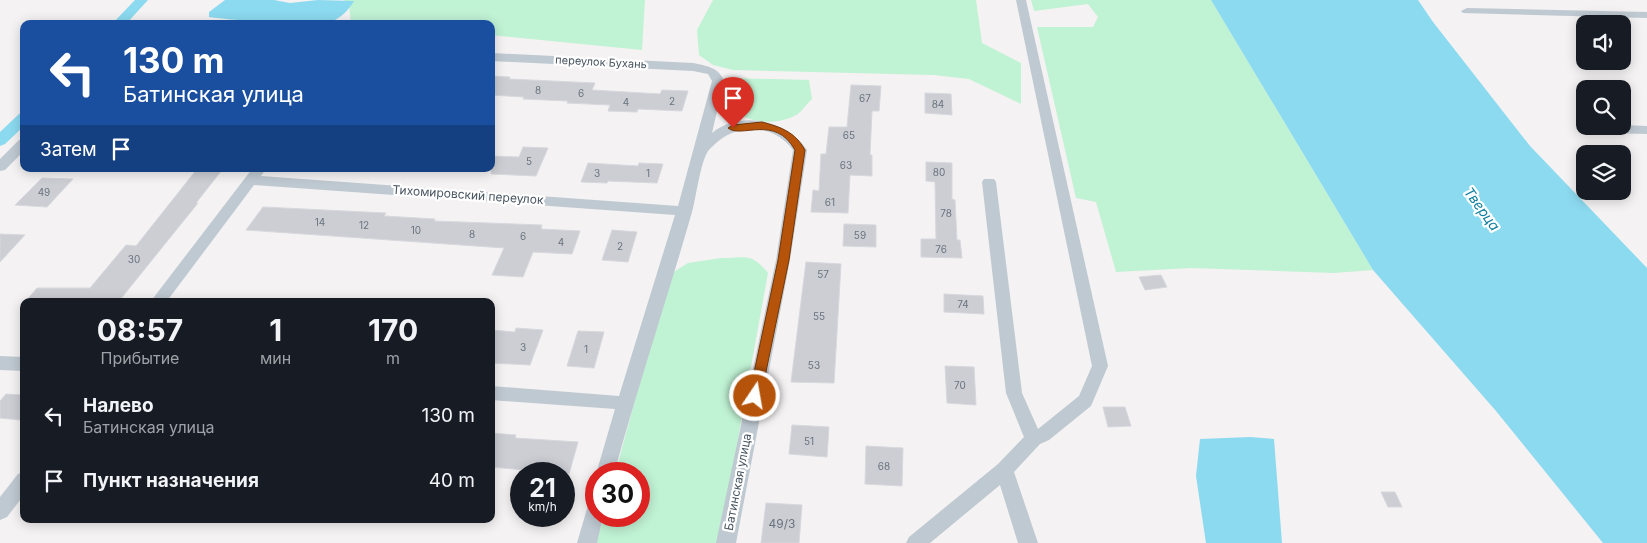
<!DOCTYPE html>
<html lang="ru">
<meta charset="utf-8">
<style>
body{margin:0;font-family:Inter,sans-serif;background:#20242c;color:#f1f3f6;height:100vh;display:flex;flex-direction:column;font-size:19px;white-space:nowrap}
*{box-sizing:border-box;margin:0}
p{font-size:16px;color:#9ea1a6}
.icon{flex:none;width:28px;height:28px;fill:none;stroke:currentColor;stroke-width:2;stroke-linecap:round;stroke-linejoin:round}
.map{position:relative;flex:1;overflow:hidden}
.side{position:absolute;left:20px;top:298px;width:475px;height:225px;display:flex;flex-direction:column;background:#171b24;border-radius:10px;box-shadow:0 2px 12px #0003}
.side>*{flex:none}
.top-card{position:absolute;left:20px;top:20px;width:475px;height:152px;border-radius:10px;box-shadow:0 2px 12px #0003;background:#1a4fa0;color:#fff;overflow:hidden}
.controls{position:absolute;left:1576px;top:15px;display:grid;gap:10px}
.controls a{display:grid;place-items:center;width:55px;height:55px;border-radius:10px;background:#171b24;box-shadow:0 2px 12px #0003;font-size:25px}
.speed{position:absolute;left:510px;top:462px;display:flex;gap:10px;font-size:25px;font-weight:700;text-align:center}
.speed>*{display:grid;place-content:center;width:65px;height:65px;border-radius:50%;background:#171b24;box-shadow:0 2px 12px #0003;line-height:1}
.speed small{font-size:12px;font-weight:400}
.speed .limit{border:8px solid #d22;background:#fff;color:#111}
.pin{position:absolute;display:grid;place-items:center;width:42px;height:42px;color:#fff;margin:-51px -21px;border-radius:50% 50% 50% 0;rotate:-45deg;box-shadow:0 0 5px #0007}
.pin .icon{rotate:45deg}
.me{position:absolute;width:55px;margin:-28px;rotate:12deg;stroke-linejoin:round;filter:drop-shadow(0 0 4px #0008)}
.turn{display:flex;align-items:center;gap:18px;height:105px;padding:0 20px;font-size:22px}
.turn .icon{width:65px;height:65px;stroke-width:2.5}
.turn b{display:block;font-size:35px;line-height:42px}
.then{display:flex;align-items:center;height:48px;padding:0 20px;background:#0003;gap:10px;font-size:19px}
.eta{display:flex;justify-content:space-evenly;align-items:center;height:85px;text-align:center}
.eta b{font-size:30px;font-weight:700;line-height:35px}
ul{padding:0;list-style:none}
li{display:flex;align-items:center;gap:15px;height:65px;padding:0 20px}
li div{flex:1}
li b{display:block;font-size:19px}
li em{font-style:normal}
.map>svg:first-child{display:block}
</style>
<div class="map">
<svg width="1647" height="543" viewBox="0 0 1647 543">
<rect width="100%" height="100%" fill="#f4f2f2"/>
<g fill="#c0f2d4">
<path d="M344 0H645L642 50 491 35V24H351L349 5Z"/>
<path d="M713 0H976L982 43 1021 63V104L969 79 934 75 733 70 713 65 699 55 697 30Z"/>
<path d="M1031 0H1211L1373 270 1334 273 1191 268 1116 272 1096 202 1076 198 1037 27H1093L1098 17 1088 4 1034 11Z"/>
<path d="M728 78 809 80 812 99C807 103 803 110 798 114 781 124 759 124 742 116L734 121 726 119 719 113Z"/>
<path d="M721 258C746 258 751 252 768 273L719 543H596L604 516H639V474H615L669 275 688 263Z"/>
</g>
<g fill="#8cdaf0">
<path d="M225 0H274L290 3 318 0 354 1C350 8 343 16 335 20 319 28 231 20 209 17V12Z"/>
<path d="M1211 0H1418L1433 22 1530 146 1647 268V543H1603L1496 411 1373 270Z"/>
<path d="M1250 437 1274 439 1282 543H1206L1196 476 1200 439Z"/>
</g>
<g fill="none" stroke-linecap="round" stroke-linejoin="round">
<g fill="#8cdaf0" fill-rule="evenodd">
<path d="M135 0H148L126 24H112Z"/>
<path d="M24 112V126L5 144 0 146V132L19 114Z"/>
</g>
</g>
<g fill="#ccced4" stroke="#d6d8dd">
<path d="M491 76 510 77 509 79 595 83 592 90 660 94 662 90 688 91 682 111 638 109 637 112 608 111 610 105 567 103 568 101 523 99 524 97 491 95Z"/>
<path d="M851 85 881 86 879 111H872L870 155H872V176L850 175 848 213 811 212 813 190 819 191 821 154H826L829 127H847Z"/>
<path d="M925 93 951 94 952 115 925 113Z"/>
<path d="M523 147 548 148 536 176 491 174V156L519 157Z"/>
<path d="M926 162 952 163V199L955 200 957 240H960L962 258 921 257V239H936L935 182 926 181Z"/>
<path d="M588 163 638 166 639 163 663 164 657 183 608 181 607 183 581 182Z"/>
<path d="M197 169 222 170 196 203H198L119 301H26L37 288H90L126 245 136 246Z"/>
<path d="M42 178 73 179 47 207 15 205Z"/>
<path d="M263 207 386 213 384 216 435 219 434 221 542 225 541 229 580 231 572 254 533 252 523 277 492 275 504 248 246 230Z"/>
<path d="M844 224 876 225V247L843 246Z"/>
<path d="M612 230 637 232 628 262 602 260Z"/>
<path d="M0 234 25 235 0 262Z"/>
<path d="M806 262 841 264 834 383 791 382Z"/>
<path d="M1161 275 1167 287 1145 290 1139 277Z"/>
<path d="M944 294 983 296 984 314 944 312Z"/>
<path d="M516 328 543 330 530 365 491 363V330L515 332Z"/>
<path d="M578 331 604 332 594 368 567 366Z"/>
<path d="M945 366 974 367 976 405 947 403Z"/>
<path d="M6 394 24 395V415L20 420 0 418V401Z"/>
<path d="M1103 407H1125L1131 426 1108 427Z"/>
<path d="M792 425 829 427 827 457 789 454Z"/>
<path d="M491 433 516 435 515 438 578 442 569 474 491 467Z"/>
<path d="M866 446 903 448 902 486 865 484Z"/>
<path d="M1381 492H1395L1402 507H1388Z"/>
<path d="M766 503 802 505 799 543H761Z"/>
</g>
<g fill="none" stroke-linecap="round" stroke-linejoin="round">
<g fill="#bfc9d1" fill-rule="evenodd">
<path d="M1016 0H1026L1108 366 1091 406 1049 440 1040 444 1014 472 1038 543H1018L1000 485 930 543H906L909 537 998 464 1024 437 1006 393 982 182 984 179H994L996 182 1022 393 1038 429 1079 396 1092 366Z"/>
<path d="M1467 8 1647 12V18L1463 13 1461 11Z"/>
<path d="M491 53 693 63C706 66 719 67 724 81L712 133C741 110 787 120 807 150L790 260 736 543H716L776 260 793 150C774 124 737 122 714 145 712 147 708 150 707 153 700 165 696 198 692 212 667 299 638 386 614 474H596L615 409 491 400V386L619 396 675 215 254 185 167 301H151L252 169H266L261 176 678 206 712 81 708 74 693 71 491 61Z"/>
<path d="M1622 125 1647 126V134L1606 133 1600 129 1601 126Z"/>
<path d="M24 139V151L5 170 0 171V159L19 140Z"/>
<path d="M0 356 24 357V371L0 370Z"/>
<path d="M24 472V495L7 517 0 520V497L18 474Z"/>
<path d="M596 500V516H603L597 543H577L589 502Z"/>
</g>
</g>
<path fill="#b45309" stroke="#753606" d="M762 122C781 127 795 132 805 150L789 260 761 396 760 400 755 401 750 400 749 396 778 260 795 150C775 114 741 139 728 128L733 125Z"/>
<g text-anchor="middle" stroke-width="4.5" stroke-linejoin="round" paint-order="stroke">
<g font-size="10" fill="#69737d">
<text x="538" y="94">8</text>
<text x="581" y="97">6</text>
<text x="865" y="102">67</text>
<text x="672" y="105">2</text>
<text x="626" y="106">4</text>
<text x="938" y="108">84</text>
<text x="849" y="139">65</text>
<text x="529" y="165">5</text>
<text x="846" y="169">63</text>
<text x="939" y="176">80</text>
<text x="597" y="177">3</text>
<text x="648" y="177">1</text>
<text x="44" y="196">49</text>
<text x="830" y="206">61</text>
<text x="946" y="217">78</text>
<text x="320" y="226">14</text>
<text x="364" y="229">12</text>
<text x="416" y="234">10</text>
<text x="472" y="238">8</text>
<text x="860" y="239">59</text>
<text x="523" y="240">6</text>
<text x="561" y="246">4</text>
<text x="620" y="250">2</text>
<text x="941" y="253">76</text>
<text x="134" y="263">30</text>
<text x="823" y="278">57</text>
<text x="963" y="308">74</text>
<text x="819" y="320">55</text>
<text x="523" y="351">3</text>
<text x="586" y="353">1</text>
<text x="814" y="369">53</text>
<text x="960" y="389">70</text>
<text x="809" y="445">51</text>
<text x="884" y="470">68</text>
</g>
<g font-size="11" fill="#485560" stroke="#fff">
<text transform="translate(601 62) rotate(3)" y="4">переулок Бухань</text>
</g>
<g font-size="12" fill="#485560" stroke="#fff">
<text transform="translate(468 195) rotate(4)" y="4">Тихомировский переулок</text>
<text transform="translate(738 482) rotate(-79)" y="4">Батинская улица</text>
</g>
<g font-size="12" fill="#69737d">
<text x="782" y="528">49/3</text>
</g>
<g font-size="14" font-style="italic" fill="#087c9c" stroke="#fff">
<text transform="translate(1482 209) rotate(54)" y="5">Тверца</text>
</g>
</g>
</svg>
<div class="controls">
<a><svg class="icon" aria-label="sound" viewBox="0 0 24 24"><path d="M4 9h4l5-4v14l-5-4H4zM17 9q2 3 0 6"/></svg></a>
<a><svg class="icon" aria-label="search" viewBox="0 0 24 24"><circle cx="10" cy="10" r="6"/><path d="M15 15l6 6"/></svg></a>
<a><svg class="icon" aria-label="layers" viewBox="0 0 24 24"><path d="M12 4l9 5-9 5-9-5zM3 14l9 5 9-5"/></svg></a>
</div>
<div class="speed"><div>21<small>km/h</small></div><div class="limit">30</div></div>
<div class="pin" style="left:733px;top:128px;background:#d93025"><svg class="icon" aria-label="arrive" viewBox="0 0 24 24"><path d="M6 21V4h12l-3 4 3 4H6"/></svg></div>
<svg class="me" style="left:755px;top:396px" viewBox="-20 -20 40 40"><circle r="17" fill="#b45309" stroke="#fff" stroke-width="3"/><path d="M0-11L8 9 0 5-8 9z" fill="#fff"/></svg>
<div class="top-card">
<div class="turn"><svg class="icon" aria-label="left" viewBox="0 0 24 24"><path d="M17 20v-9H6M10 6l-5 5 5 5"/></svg><div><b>130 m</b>Батинская улица</div></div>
<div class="then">Затем<svg class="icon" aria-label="arrive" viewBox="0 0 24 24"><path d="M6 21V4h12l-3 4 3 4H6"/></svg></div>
</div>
<section class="side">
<div class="eta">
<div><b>08:57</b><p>Прибытие</p></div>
<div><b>1</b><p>мин</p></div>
<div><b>170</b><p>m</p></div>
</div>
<ul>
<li><svg class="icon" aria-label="left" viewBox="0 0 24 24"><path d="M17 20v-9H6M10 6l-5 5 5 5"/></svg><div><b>Налево</b><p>Батинская улица</p></div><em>130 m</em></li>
<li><svg class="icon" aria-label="arrive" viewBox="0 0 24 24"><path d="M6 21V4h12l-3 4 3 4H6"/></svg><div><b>Пункт назначения</b></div><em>40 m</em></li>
</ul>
</section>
</div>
